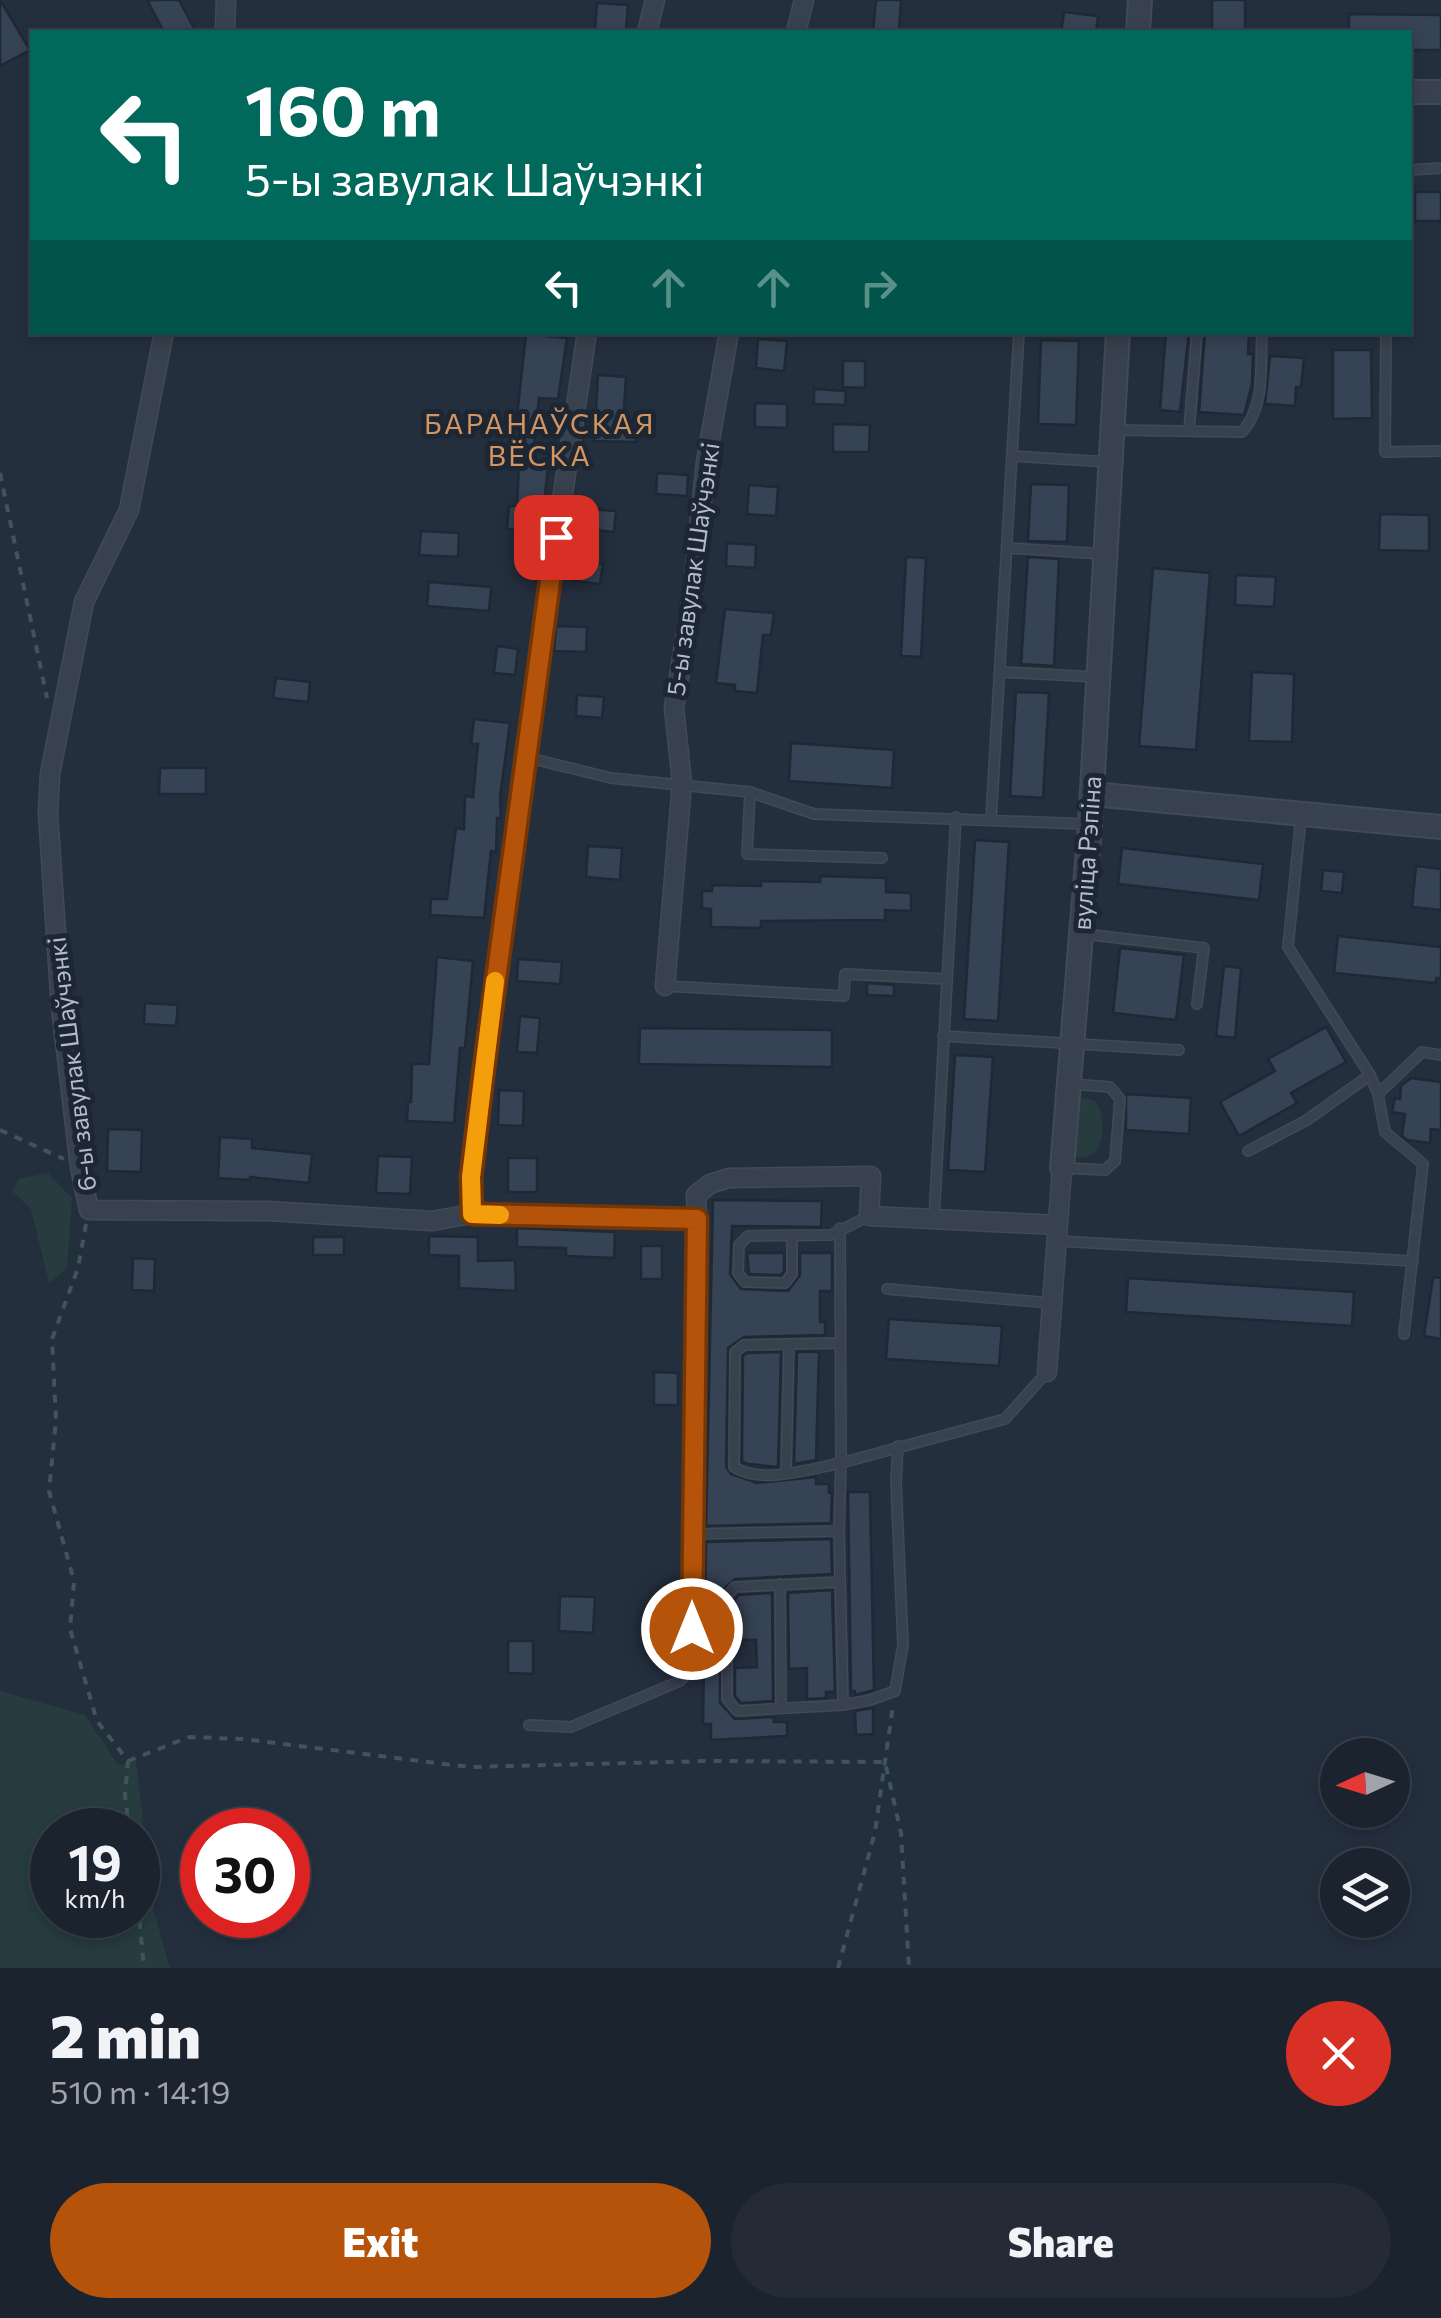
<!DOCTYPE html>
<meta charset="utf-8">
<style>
body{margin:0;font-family:Commissioner,sans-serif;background:#242b36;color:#f1f3f6;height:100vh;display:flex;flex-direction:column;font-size:38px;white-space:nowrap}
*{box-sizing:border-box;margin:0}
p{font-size:32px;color:#a0a4aa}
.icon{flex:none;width:55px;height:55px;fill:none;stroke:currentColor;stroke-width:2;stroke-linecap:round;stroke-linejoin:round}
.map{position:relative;height:1968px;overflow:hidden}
.details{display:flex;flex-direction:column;background:#1b232e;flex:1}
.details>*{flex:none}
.guide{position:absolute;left:30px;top:30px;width:1382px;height:305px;border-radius:0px;box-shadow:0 5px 15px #0003,0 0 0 2px #39404a;background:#00695c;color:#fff;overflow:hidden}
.needle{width:65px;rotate:266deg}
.fabs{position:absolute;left:1320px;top:1738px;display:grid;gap:20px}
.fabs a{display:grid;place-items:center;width:90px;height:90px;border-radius:50%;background:#1b232e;box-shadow:0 5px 15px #0003,0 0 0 2px #39404a;font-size:50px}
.speed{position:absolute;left:30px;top:1808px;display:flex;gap:20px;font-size:50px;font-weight:700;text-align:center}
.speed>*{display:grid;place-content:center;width:130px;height:130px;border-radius:50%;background:#1b232e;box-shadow:0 5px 15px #0003,0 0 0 2px #39404a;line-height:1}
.speed small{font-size:25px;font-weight:400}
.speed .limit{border:15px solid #d22;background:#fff;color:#111}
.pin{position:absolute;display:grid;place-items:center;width:85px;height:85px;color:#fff;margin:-42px;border-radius:20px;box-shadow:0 5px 15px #0006}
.me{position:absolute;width:110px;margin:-55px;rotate:0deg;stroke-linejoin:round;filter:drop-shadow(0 0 8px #0008)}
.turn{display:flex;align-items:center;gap:35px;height:210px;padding:0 50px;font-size:45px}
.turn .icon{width:130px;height:130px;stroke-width:2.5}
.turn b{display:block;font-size:70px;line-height:85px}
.lanes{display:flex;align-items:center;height:95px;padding:0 50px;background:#0003;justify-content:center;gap:50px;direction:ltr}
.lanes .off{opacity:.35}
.round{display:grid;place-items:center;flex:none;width:105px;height:105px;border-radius:52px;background:#242b36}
.overview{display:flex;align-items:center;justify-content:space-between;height:170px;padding:0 50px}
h1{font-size:60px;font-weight:800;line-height:75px}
.cta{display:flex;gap:20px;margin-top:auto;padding:20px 50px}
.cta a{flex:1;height:115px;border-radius:60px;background:#b45309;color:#fff;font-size:40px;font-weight:800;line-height:115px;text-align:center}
.cta a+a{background:#242b36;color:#f1f3f6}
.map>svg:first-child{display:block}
</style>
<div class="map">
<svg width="1441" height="1968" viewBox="0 0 1441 1968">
<rect width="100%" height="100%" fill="#242f3e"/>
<g fill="#263c3f" fill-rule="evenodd">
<path d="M1083 1098 1095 1101C1109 1118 1104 1167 1074 1156L1076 1101Z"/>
<path d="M48 1173 72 1198 67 1268 49 1283 31 1209 12 1191 19 1179Z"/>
<path d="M0 1691 85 1715 118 1765 136 1761 154 1912 170 1968H0ZM138 1830V1915H52V1830Z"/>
</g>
<g fill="#364354" stroke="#1f2835" stroke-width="2.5">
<path d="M0 0 30 50 0 66Z"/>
<path d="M147 0H179L196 32H164Z"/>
<path d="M876 0H901L899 32H873Z"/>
<rect x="1212" y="0" width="33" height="32"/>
<path d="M597 3 628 5 626 31 595 29Z"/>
<path d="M1064 12 1098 16 1096 32H1061Z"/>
<path d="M1349 14 1441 15V50H1410V32H1349Z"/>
<rect x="1415" y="192" width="26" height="29"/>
<path d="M1166 332H1189L1180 412 1160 410Z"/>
<path d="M1205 332H1249L1248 354H1253L1252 384 1244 415 1199 412Z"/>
<path d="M526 334 567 338 558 399 539 398 532 466 548 467 541 533 507 529 509 506H517L520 447 509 446 512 416H517Z"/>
<path d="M758 339 787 341 784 371 756 368Z"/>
<path d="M1041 340 1079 341 1076 425 1038 424Z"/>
<path d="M1333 350H1371L1372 418 1333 419Z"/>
<path d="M1270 356 1304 358 1301 387H1296L1295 406 1265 404Z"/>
<path d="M843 361H865V388L843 387Z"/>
<path d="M598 375 626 377 623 422H637L636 442 594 441Z"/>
<path d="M814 389 846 391 845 405 814 404Z"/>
<path d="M755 403 787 404V428L755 427Z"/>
<path d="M833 424 870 425 869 452H833Z"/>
<path d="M657 473 688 475 687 496 656 494Z"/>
<path d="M1031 484 1069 485 1067 542 1028 541Z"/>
<path d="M749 485 778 487 776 516 747 514Z"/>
<path d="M573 508 616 511 614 532 572 528Z"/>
<path d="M1380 514 1429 515V551L1379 550Z"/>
<path d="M421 531 459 533 458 557 419 555Z"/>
<path d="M727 543 756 545 755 568 726 566Z"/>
<path d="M906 557 926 558 921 657 901 656Z"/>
<path d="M1028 557 1059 559 1054 666 1021 664Z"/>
<path d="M576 561 603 564 600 584 574 581Z"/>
<path d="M1153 568 1210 573 1196 750 1139 746Z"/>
<path d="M1236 575 1276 577 1274 607 1235 605Z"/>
<path d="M429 582 491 587 489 611 427 606Z"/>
<path d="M725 609 774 613 771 635H763L757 693 735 691V685L716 683Z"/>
<path d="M556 626 587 627 586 652 554 651Z"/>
<path d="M497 646 518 649 515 675 494 673Z"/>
<path d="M1252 672 1294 674 1292 742 1249 741Z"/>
<path d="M276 678 310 682 308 702 273 698Z"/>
<path d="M1016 692 1049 693 1043 798 1010 796Z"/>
<path d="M577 695 604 697 602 718 576 716Z"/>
<path d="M474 719 510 723 500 797 501 818H497L496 852 491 851 484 918 430 915 431 899H447L456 828 464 829 465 796 473 797 478 744H471Z"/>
<path d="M791 743 894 750 892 788 789 781Z"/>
<path d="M160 768H206V794H159Z"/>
<path d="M975 840 1009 842 998 1021 964 1019Z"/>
<path d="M588 846 622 848 620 880 586 877Z"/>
<path d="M1122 848 1263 864 1259 900 1118 884Z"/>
<path d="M1416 866 1441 869V910L1412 907Z"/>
<path d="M1323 870 1344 872 1342 893 1321 891Z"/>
<path d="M820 876 886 878V892L911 893V911L885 910V920L761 921V928L711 927V909L702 908V891H712V885L761 886V881L820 882Z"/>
<path d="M1338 936 1441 947V978H1436V983L1334 973Z"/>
<path d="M1120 948 1184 955 1176 1020 1113 1013Z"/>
<path d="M437 957 473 961 465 1048H460L454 1123 407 1121 408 1102H411L412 1064H429Z"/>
<path d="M518 959 562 962 560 984 517 981Z"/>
<path d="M1224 966 1241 968 1235 1038 1216 1036Z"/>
<path d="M867 983 894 985V996L867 995Z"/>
<path d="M145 1003 178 1005 176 1026 144 1024Z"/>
<path d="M520 1016 540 1018 537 1053 517 1052Z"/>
<path d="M1326 1027 1346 1062 1291 1093 1297 1103 1239 1136 1220 1102 1275 1071 1268 1059Z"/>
<path d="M640 1028 832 1030V1067L639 1064Z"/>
<path d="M955 1055 993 1057 985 1172 948 1170Z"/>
<path d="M1411 1078 1441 1082V1130L1431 1129 1430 1143 1407 1140 1402 1136 1405 1114 1392 1112 1395 1098 1400 1099 1401 1086Z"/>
<path d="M499 1090 524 1091 523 1126 498 1125Z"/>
<path d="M1126 1094 1191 1098 1189 1134 1126 1130Z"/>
<path d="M108 1129 142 1130 141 1172 107 1171Z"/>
<path d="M220 1137 252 1139V1148L312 1154 309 1183 250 1177V1180L218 1178Z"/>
<path d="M378 1156 412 1157 410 1194 376 1193Z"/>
<rect x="508" y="1158" width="29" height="34"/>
<path d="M713 1200 822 1201 821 1227 732 1226 730 1274 741 1289 788 1291 800 1275V1253H832V1291H820V1322H825V1335L744 1337 728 1348 726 1467 731 1474 757 1483 816 1477V1484H829V1493H832L831 1523 706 1526Z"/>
<path d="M517 1228 615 1232 614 1258 566 1256V1248L517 1247Z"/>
<path d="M429 1236 478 1237V1261L515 1260 516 1291 459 1288V1256L429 1255Z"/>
<rect x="313" y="1237" width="31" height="18"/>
<rect x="641" y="1246" width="21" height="33"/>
<path d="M747 1253H784V1271L781 1275 749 1274Z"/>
<path d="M133 1258 155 1259 154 1291 132 1290Z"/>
<path d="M1433 1277 1441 1278V1339L1424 1336Z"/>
<path d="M1128 1278 1354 1292 1352 1326 1126 1312Z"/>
<path d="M889 1319 1002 1326 999 1366 886 1359Z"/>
<path d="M781 1352 778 1467 748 1464 742 1462 743 1356 747 1353Z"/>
<path d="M797 1352H819L816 1460 794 1464Z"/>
<path d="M654 1372 678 1373V1405H654Z"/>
<path d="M848 1492H870L874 1690 855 1695V1691H851Z"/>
<path d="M831 1539 832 1574 735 1579 720 1592V1703L735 1719 774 1717V1722H787V1736L711 1740V1724H703L706 1542Z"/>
<path d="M832 1590 835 1692H826V1698L807 1699V1668L789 1669 788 1593Z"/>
<path d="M772 1593 773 1701 741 1703 735 1696V1668L757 1667 756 1640H735V1599L739 1595Z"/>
<path d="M560 1596 595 1597 593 1633 559 1631Z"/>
<path d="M508 1641H533V1674L508 1673Z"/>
<path d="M873 1708V1734L856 1735 855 1711Z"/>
</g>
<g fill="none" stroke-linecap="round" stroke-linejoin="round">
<g stroke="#414a57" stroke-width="12">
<g id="service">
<path d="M1410 170 1441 168"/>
<path d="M1386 332 1385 452 1441 451"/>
<path d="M1115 430 1242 432C1266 406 1260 366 1262 332"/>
<path d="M1189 431 1197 332"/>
<path d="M1012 456 1109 462"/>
<path d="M1007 548 1104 554"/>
<path d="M1000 672 1097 677"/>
<path d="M525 757 611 778 750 792 814 814 1088 824"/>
<path d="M750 792 747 854 882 858"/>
<path d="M1301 817 1288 947 1370 1075"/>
<path d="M991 820 1019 332"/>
<path d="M1084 934 1204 948 1197 1004"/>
<path d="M666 986 844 996 845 974 947 979"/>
<path d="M943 1036 1179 1050"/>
<path d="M1378 1094 1422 1052 1441 1055"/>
<path d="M1248 1151 1307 1120 1370 1075 1378 1094 1385 1132 1423 1164 1404 1334"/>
<path d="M1065 1168 1105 1170 1115 1161 1120 1099 1110 1087 1072 1084"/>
<path d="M934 1219 956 817"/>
<path d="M792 1236V1274L785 1283 745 1282 738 1273 739 1245 748 1236 831 1235 869 1216"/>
<path d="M1058 1241 1413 1261"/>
<path d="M887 1289 1052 1303"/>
<path d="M840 1343 744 1345 735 1352 734 1467C762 1485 809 1469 841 1463L840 1228"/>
<path d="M786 1473 789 1344"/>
<path d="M839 1531 843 1705 737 1711 727 1699V1596L735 1587 840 1582"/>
<path d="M692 1534 839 1531 841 1463 1005 1419 1047 1372"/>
<path d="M780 1584 781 1708"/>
<path d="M843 1705 870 1700 895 1691 903 1645 896 1482 898 1446"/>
<path d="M529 1725 571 1727 680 1681 687 1674 692 1661"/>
</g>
</g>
<g stroke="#414a57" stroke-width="21">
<g id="minor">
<path d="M225 32 226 0"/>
<path d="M647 32 655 0"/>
<path d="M796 32 804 0"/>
<path d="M164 332 129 510 84 602 50 774 48 814 61 1008 80 1167 89 1210 268 1211 432 1221 471 1214 697 1219 692 1661"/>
<path d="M665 986 682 783 674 707 692 597 706 462 729 332"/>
<path d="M471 1214V1177L524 756 587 332"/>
<path d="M697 1219 696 1195 710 1184 729 1178 871 1176 869 1216 1057 1225"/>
<path d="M1047 1372 1062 1168"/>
</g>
</g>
<g stroke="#414a57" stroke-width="26">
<g id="tertiary">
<path d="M1138 32 1140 0"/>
<path d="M1410 92H1441"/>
<path d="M1092 794 1441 827"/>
<path d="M1062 1168 1090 825 1118 332"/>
</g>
</g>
<g stroke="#3f5557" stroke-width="4" stroke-dasharray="8 8" stroke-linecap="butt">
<path d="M0 473 47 698"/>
<path d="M0 1130 64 1159"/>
<path d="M86 1224 78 1268 52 1339 56 1420 49 1491 74 1581 70 1629 97 1721 128 1761 125 1795 129 1830"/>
<path d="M128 1761 189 1737 243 1739 469 1767 708 1761 885 1762 901 1833 909 1968"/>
<path d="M138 1905 144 1968"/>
<path d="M838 1968 875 1832 893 1705"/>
</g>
<use href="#service" stroke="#38414e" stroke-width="9"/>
<use href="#minor" stroke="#38414e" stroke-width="18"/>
<use href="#tertiary" stroke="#38414e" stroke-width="22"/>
</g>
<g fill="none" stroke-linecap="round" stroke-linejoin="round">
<g stroke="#753606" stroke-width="25">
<path id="route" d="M556 537 484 1068 471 1177 472 1214 697 1219 692 1629"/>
</g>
<use href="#route" stroke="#b45309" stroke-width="18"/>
<path stroke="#f59e0b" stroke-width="18" d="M495 981 471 1177 472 1214 500 1215"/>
</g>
<g text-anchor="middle" stroke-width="10" stroke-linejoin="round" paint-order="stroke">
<g font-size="25" fill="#b4bcc9" stroke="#1d2633">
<text transform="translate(693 569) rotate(-82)" y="9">5-ы завулак Шаўчэнкі</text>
<text transform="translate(1087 853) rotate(-86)" y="9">вуліца Рэпіна</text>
<text transform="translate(72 1064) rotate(-97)" y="9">6-ы завулак Шаўчэнкі</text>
</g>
<g font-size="28" letter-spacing="2.5" fill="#d59563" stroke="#1d2633">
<text x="540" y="434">БАРАНАЎСКАЯ<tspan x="540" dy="32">ВЁСКА</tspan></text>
</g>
</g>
</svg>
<div class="fabs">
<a><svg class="needle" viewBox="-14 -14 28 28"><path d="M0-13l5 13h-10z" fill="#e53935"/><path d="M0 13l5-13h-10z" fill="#a0a4aa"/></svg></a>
<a><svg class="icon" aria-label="layers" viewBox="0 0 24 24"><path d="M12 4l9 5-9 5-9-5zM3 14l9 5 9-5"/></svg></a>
</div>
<div class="speed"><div>19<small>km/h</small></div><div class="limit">30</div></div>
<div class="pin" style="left:556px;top:537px;background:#d93025"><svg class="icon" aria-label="arrive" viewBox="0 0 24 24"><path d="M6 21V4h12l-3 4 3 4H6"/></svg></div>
<svg class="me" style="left:692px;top:1629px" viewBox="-20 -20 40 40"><circle r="17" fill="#b45309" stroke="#fff" stroke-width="3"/><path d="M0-11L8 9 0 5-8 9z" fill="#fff"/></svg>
<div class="guide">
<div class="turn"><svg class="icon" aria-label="left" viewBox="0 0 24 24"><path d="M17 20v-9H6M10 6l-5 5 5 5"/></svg><div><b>160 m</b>5-ы завулак Шаўчэнкі</div></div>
<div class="lanes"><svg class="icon" aria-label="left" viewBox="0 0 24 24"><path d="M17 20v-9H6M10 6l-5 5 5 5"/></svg><svg class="icon off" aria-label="ahead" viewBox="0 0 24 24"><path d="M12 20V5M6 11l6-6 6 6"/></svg><svg class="icon off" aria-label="ahead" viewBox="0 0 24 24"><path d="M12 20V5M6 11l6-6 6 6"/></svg><svg class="icon off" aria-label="right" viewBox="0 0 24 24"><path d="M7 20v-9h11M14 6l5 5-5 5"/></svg></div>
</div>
</div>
<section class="details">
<div class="overview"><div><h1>2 min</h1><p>510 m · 14:19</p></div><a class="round" style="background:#d93025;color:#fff"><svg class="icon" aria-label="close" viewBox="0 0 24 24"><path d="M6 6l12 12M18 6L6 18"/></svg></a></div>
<div class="cta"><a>Exit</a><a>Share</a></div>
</section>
